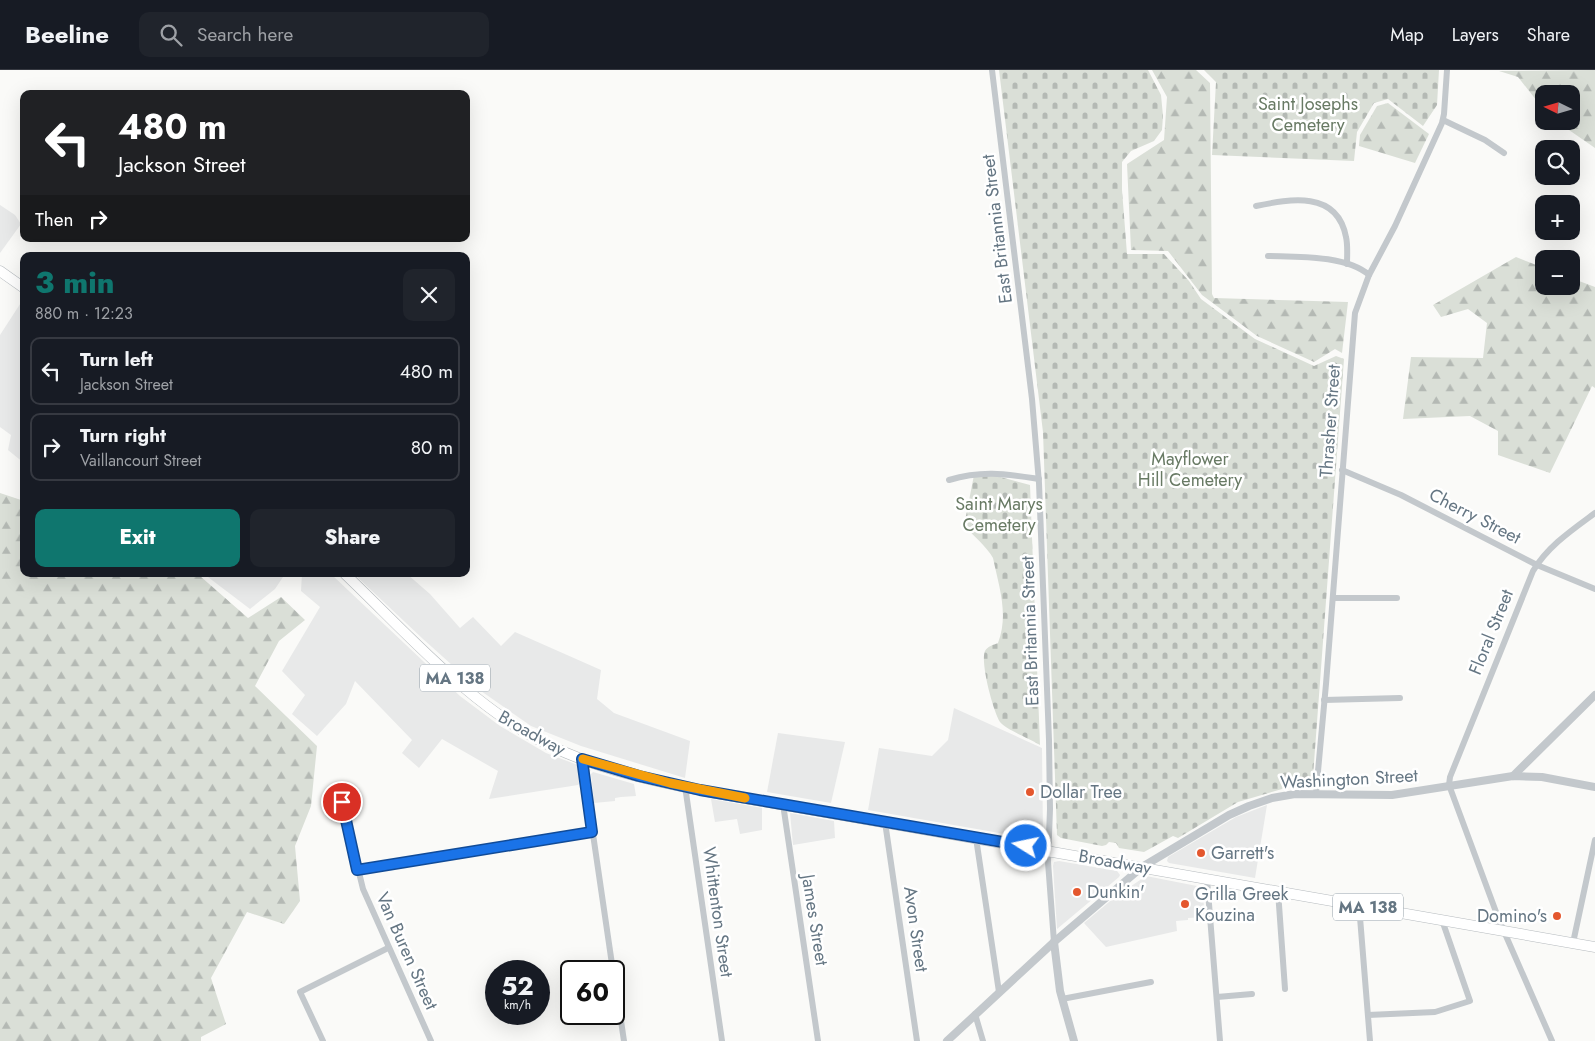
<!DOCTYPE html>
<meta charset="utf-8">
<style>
body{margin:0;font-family:Jost,sans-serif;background:#20242c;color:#f1f3f6;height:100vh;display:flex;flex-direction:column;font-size:19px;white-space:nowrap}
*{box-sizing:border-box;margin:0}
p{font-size:16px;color:#9ea1a6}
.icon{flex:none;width:28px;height:28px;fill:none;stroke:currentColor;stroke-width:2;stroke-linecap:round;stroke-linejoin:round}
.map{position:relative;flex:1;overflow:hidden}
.side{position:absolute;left:20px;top:182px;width:450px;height:325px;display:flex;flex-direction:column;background:#171b24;border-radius:10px;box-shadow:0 5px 20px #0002}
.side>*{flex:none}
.top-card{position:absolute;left:20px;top:20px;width:450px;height:152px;border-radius:10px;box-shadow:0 5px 20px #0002;background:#202124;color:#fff;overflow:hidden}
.needle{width:32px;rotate:275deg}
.buttons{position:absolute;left:1535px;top:15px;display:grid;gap:10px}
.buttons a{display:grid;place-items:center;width:45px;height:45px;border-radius:10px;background:#171b24;box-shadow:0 5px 20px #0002;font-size:25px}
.speed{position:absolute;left:485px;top:890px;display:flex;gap:10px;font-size:25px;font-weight:700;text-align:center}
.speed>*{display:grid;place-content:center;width:65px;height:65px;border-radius:50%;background:#171b24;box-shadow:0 5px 20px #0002;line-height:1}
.speed small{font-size:12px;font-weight:400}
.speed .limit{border:2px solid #111;border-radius:8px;background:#fff;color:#111}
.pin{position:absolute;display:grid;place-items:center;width:42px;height:42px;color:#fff;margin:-21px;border:2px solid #fff;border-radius:50%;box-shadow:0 1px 5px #0007}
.me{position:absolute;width:55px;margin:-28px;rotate:280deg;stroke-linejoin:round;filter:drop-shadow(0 0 4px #0008)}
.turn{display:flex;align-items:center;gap:18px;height:105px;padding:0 15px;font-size:22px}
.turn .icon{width:65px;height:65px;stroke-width:2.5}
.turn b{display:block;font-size:35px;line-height:42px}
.then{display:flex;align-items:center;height:48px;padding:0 15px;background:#0003;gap:10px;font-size:19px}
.round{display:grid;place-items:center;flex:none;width:52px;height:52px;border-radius:10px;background:#20242c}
.summary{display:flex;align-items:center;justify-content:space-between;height:85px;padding:0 15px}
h1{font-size:30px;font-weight:800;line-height:38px;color:#0f766e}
.cta{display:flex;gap:10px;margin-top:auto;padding:10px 15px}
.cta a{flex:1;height:58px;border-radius:10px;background:#0f766e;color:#fff;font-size:20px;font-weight:800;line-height:58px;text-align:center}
.cta a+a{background:#20242c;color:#f1f3f6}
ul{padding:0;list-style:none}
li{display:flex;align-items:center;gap:15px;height:68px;margin:0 10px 8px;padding:0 5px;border:2px solid #363941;border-radius:10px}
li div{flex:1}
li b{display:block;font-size:19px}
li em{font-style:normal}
header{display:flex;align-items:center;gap:30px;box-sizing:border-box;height:70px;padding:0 25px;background:#171b24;border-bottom:1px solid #363941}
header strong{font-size:24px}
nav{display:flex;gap:28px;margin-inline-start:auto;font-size:18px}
.search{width:350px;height:45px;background:#20242c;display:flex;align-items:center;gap:12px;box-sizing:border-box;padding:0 18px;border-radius:10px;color:#9ea1a6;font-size:19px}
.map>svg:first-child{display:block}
</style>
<header>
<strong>Beeline</strong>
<div class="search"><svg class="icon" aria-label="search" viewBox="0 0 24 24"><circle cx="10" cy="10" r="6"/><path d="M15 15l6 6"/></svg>Search here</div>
<nav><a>Map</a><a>Layers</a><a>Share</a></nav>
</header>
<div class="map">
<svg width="1595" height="971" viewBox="0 0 1595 971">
<defs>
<pattern id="forest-firs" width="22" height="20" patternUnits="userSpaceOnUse" patternTransform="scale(1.25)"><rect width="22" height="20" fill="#dadfd7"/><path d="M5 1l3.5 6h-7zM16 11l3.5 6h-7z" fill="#b4b9b4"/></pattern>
<pattern id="cemetery-stones" width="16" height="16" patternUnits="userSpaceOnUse" patternTransform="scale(1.25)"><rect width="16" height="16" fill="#dadfd7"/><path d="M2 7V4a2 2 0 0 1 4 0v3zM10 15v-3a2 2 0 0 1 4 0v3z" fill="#b4b9b4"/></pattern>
</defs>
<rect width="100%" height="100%" fill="#fafaf8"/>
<g fill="#e8e9e9">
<path d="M0 135 15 145 21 154 0 183Z"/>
<path d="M24 228V393L8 380 11 365 0 357V265Z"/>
<path d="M204 504H285L275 519 250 539Z"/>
<path d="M302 504H331L460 626 500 656 546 683 591 700 578 715 489 729 498 701 442 669 419 698 402 683 412 670 355 611 346 634 317 666 292 644 305 625 282 601 320 537 301 521Z"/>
<path d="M354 504H407L430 524 460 558 473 547 501 576 515 562 601 600 597 629 614 643 690 671 685 708 581 676 531 656 481 621 423 569Z"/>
<path d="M954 638 1042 678 1043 767 1040 770 868 740 879 678 932 686 948 670Z"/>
<path d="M778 663 845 672 831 733 767 722Z"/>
<path d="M593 702 634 714 636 726 621 727 615 728V731L594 733 591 704Z"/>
<path d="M711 729 762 738V760L740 764 737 749 715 752Z"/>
<path d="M1267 735 1255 808 1169 793 1167 791 1168 787 1236 747Z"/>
<path d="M790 743 834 751 835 768 793 775Z"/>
<path d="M1059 791 1117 801 1120 805 1119 807 1057 859 1053 796 1054 792Z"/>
<path d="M1146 806 1202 817 1205 847 1188 848V850L1176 851 1177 861 1106 877 1084 853 1115 827Z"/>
</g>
<g fill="url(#forest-firs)">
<path d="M1152 0H1196L1210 13 1212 224 1214 228 1348 232 1342 283 1335 279 1314 292 1257 266 1202 225 1168 181 1131 180 1127 94 1164 70 1167 27Z"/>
<path d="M1595 0V78L1556 51H1571V24H1544V40L1518 7 1499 1Z"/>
<path d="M1388 33 1429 64 1415 93 1359 76 1360 65 1377 36Z"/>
<path d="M1516 187 1544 198V216H1571V208L1595 217V318L1592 316 1550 403 1498 385V361L1470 346 1403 349 1411 287 1483 288 1487 253 1468 239 1441 247 1433 235Z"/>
<path d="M0 423 24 431V504H201L200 506 248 548 281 527 305 550 279 571 255 616 317 676 311 736 295 776 300 831 284 854 247 842 211 908 226 954 201 967V971H0Z"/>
</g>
<g fill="url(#cemetery-stones)">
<path d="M999 0H1148L1161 25 1163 46 1162 60 1154 71 1131 81 1122 92V120L1127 184H1164L1189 211 1201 229 1255 269 1314 296 1336 286 1344 289 1313 706C1304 716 1297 712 1286 707L1283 711 1284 716 1282 719 1238 732 1178 768 1173 766 1144 782 1119 778 1116 773 1109 772 1106 775 1102 776 1061 768 1057 765 1043 362Z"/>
<path d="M1204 0H1439L1437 35 1423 56 1388 29 1374 33 1357 62 1354 91 1212 85 1216 12Z"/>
<path d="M974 405H993L1030 415 1040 675C1030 669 1007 660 1000 652 993 641 980 592 985 581 988 576 993 575 998 573 1009 544 999 517 993 488 987 477 973 465 964 456Z"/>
</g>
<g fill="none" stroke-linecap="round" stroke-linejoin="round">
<g stroke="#b5babe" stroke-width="11">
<g id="primary">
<path d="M0 201 24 218"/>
<path d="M345 504C408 564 472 638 551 676 600 700 661 713 715 723L1595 877"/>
</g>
</g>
<g stroke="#c3c8cc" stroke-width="6">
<path d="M992 0 1032 329 1039 413 1049 670 1050 739 1048 792 1054 872"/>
<path d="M1443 50 1485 70 1504 83"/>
<path d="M1256 136C1290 129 1337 120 1346 167 1348 175 1347 185 1347 194"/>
<path d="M1268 186C1297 187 1346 185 1369 205"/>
<path d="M1342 400 1401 425 1537 495 1595 519"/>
<path d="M949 410C983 400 1005 404 1039 409"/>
<path d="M1333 528H1397"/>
<path d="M1324 630 1400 628"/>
<path d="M582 689 613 901"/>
<path d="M338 716 363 819 431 971"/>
<path d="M685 716 722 971"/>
<path d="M1316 723 1326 614 1355 243 1369 205 1395 156 1442 53 1444 44 1447 0"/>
<path d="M783 734 818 971"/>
<path d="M885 752 917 971"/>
<path d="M976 768 999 922"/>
<path d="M357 800 592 762"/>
<path d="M1207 809 1220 971"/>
<path d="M1278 821 1285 919"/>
<path d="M1359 835 1370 971"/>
<path d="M1573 873 1595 770"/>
<path d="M614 904 624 971"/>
<path d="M1217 927 1252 924"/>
<path d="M1062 929 1151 912"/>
<path d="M975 944 983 971"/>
<path d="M1368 945 1435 942 1470 931 1442 850"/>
<path d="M323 971 300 922 388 878"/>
<path d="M1552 971 1499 850 1449 715 1450 707 1533 501C1548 476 1572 460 1595 443"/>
</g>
<g stroke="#c3c8cc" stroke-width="8">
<path d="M1513 706 1595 625"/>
<path d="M1054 872 1060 921 1074 971"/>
<path d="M947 971 1054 872 1142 797 1229 745 1249 736 1272 728 1295 724 1392 725 1513 706 1542 707 1595 717"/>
</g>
<use href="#primary" stroke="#fff" stroke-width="10"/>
</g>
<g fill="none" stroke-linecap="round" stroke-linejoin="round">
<g stroke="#114b97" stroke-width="12">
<path id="route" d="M342 732 357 800 592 762 582 689 639 706 700 720 1026 776"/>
</g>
<use href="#route" stroke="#1a73e8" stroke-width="9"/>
<path stroke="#f59e0b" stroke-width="9" d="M583 689 670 713 745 728"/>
</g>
<g fill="#e4572e" stroke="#fff" stroke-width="2">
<circle cx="1030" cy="722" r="5"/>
<circle cx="1201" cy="783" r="5"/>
<circle cx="1077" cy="822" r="5"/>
<circle cx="1185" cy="834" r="5"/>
<circle cx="1557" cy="846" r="5"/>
</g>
<g text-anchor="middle" stroke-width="5" stroke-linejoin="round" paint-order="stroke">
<g fill="#fff" stroke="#939fa8" stroke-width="1">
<rect x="420" y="594.5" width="70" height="27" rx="4"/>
<rect x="1333" y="823.5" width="70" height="27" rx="4"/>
</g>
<g font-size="16" font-weight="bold" fill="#657683">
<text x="455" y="614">MA 138</text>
<text x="1368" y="843">MA 138</text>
</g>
<g font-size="18" fill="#687a64" stroke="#fff">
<text x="1308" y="40">Saint Josephs<tspan x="1308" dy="21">Cemetery</tspan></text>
<text x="1190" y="395">Mayflower<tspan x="1190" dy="21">Hill Cemetery</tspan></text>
<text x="999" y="440">Saint Marys<tspan x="999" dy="21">Cemetery</tspan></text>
</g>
<g font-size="18" fill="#657683" stroke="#fff">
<text transform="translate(997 159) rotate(-97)" y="6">East Britannia Street</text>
<text transform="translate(1330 351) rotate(-86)" y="6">Thrasher Street</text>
<text transform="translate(1475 446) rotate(27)" y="6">Cherry Street</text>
<text transform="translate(1030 561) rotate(-92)" y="6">East Britannia Street</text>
<text transform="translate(1491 562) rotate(-68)" y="6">Floral Street</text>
<text transform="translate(532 663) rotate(29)" y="6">Broadway</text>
<text transform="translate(1349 709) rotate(-3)" y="6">Washington Street</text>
<text transform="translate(1115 792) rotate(10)" y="6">Broadway</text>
<text transform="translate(718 842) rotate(82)" y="6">Whittenton Street</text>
<text transform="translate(815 850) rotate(81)" y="6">James Street</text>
<text transform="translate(916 859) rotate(82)" y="6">Avon Street</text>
<text transform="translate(407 881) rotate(66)" y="6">Van Buren Street</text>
</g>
<g font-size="18" fill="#657683" stroke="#fff" text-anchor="start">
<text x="1040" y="728">Dollar Tree</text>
<text x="1211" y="789">Garrett's</text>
<text x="1087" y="828">Dunkin'</text>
<text x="1195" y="830">Grilla Greek<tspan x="1195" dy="21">Kouzina</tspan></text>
<text x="1547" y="852" text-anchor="end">Domino's</text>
</g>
</g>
</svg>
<div class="buttons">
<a><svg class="needle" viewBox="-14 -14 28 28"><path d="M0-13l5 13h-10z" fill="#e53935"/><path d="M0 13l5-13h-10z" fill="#9ea1a6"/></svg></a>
<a><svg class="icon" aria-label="search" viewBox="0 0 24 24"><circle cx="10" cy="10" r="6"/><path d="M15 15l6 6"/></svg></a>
<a>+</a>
<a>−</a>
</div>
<div class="speed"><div>52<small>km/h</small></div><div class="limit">60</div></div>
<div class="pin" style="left:342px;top:732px;background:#d93025"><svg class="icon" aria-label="arrive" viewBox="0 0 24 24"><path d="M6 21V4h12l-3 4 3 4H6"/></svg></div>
<svg class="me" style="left:1026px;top:776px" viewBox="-20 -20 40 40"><circle r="17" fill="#1a73e8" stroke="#fff" stroke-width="3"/><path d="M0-11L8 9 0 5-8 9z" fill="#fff"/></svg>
<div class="top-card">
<div class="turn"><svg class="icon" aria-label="left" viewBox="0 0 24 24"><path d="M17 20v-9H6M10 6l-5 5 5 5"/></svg><div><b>480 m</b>Jackson Street</div></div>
<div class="then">Then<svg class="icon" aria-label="right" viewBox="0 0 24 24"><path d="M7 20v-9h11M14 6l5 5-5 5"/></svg></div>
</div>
<section class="side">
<div class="summary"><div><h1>3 min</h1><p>880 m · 12:23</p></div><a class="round"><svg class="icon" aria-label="close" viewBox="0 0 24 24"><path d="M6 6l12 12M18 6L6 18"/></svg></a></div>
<ul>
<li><svg class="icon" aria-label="left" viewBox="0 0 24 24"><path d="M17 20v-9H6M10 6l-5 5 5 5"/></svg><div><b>Turn left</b><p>Jackson Street</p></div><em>480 m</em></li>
<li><svg class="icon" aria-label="right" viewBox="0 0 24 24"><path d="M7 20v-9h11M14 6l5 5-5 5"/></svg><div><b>Turn right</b><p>Vaillancourt Street</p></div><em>80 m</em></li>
</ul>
<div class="cta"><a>Exit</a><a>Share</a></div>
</section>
</div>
